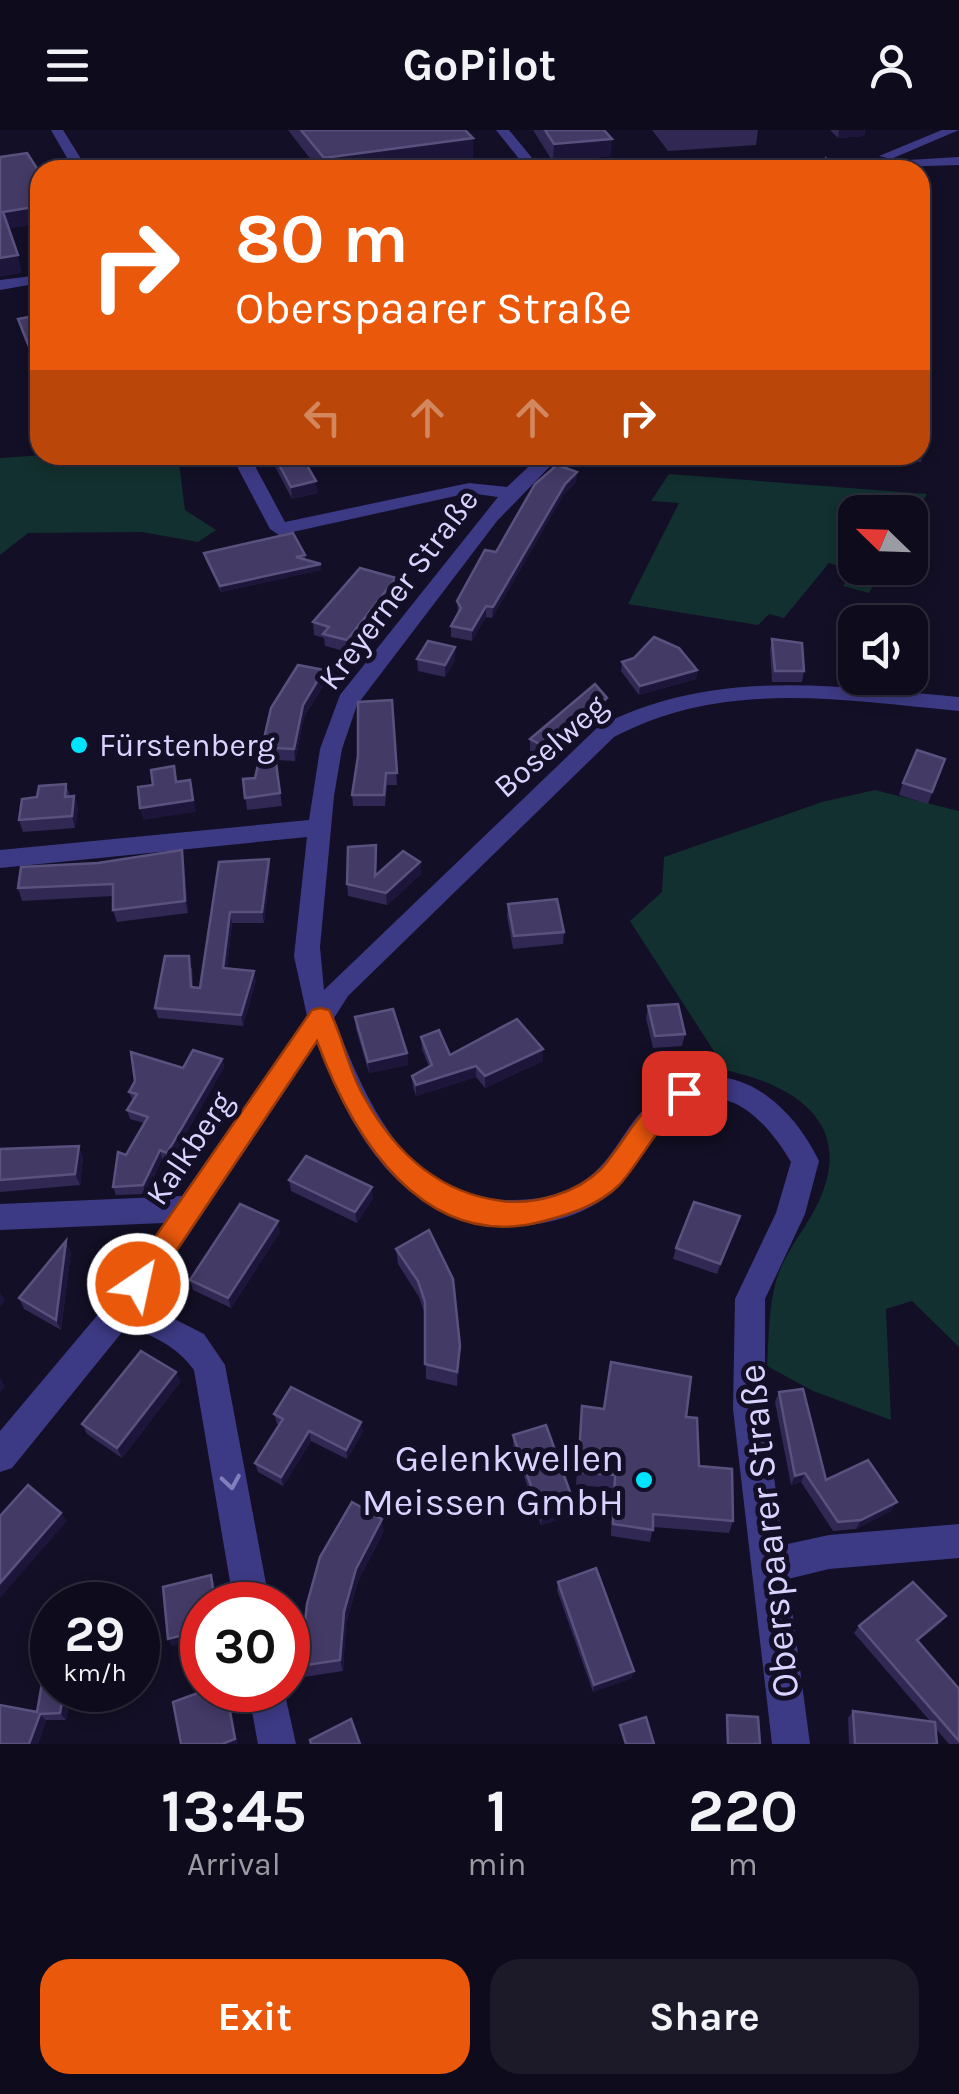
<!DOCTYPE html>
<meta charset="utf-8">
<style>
body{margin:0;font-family:Karla,sans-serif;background:#1c1929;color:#f1f3f6;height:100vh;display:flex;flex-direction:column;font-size:38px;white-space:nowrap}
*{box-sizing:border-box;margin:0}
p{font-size:32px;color:#9b9ba3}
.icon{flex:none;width:55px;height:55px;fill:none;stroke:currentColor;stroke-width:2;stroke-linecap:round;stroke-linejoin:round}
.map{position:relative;height:1614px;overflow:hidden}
.drawer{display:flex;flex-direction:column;background:#0e0b1c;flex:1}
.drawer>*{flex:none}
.top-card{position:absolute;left:30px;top:30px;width:900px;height:305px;border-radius:30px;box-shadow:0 5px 15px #0003,0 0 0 2px #2e2b3b;background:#ea580c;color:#fff;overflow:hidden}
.needle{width:65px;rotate:293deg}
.controls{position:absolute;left:838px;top:365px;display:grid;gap:20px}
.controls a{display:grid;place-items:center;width:90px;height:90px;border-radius:20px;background:#0e0b1c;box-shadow:0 5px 15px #0003,0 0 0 2px #2e2b3b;font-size:50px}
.speed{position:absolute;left:30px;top:1452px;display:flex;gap:20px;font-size:50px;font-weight:700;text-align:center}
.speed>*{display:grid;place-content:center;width:130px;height:130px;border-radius:50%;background:#0e0b1c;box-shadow:0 5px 15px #0003,0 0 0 2px #2e2b3b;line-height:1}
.speed small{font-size:25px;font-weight:400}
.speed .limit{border:15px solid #d22;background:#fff;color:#111}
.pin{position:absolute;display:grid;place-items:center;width:85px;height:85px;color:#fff;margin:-42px;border-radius:20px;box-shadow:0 5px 15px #0006}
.me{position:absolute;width:110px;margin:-55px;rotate:34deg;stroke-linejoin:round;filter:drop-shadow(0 0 8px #0008)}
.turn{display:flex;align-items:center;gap:35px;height:210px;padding:0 40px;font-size:45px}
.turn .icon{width:130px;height:130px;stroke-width:2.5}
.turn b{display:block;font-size:70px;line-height:85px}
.lanes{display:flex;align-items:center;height:95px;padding:0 40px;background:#0003;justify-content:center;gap:50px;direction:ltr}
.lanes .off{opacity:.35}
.eta{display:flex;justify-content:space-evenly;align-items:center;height:170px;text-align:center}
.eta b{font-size:60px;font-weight:700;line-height:70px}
.button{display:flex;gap:20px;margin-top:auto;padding:20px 40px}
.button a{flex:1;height:115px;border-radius:30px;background:#ea580c;color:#fff;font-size:40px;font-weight:700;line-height:115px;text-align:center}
.button a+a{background:#1c1929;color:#f1f3f6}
header{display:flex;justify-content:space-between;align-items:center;height:130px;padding:0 40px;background:#0e0b1c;font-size:45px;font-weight:700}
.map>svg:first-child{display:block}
</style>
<header><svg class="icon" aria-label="menu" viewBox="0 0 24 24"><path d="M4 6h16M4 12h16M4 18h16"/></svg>GoPilot<svg class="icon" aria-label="person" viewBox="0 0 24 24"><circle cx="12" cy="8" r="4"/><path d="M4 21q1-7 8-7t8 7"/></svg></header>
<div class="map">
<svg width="959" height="1614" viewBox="0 0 959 1614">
<rect width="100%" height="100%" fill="#130f26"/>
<g fill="#12302f">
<path d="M44 325H178L185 380 216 400 198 412 142 402 28 403 0 425V328Z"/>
<path d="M669 344 927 364 910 394V382H855V438H884L869 463 843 456 852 441 829 433 784 488 769 484 758 495 628 474 679 373 651 371Z"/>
<path d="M875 660 959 681V1217L912 1171 886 1179 891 1290 813 1261 767 1236C769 1206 768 1175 778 1145 787 1119 807 1097 819 1071 856 990 790 953 720 939L717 926 630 791 662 762 664 727 822 672Z"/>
</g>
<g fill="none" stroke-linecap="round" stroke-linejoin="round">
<g fill="#3d3a85" fill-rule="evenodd">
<path d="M51 0H63L88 40H74Z"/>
<path d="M496 0H509L542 40H528Z"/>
<path d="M942 0H959L891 29 879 26Z"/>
<path d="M959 27V35L799 40 806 36Z"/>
<path d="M40 145V153L0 160V150Z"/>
<path d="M231 325H249L285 392 469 353 507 357 541 325H561L497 391 357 575 342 619 334 666 320 817 324 860 598 597C712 537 835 556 959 567V581C840 570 723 549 614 607L348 866 334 888C365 969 405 1066 505 1070 534 1071 562 1066 585 1050 614 1030 624 997 649 974 716 914 786 962 819 1031L805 1084 765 1169V1279L783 1415 829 1405 959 1394V1428L829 1439 788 1449 810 1614H772L733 1279 735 1169 776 1083 791 1032C773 1002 742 962 703 969 659 976 645 1035 614 1061 587 1084 550 1095 515 1096 404 1098 352 1005 317 913L143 1173 204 1204 225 1235 270 1475H234L194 1240C177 1216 153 1206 127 1196L12 1338 0 1342V1301L111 1169 164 1093 0 1100V1074L182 1066 307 886 294 826 307 707 0 738V720L309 690 320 619 340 565 498 367 469 363 279 405 270 399Z"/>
<path d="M248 1560H284L296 1614H258Z"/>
</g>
</g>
<g fill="#312854">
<path d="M288 0H465L473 28 385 40H319Z"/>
<path d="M533 0H604L611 26 553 32Z"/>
<path d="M652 0H758L756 15 668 21Z"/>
<path d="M830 0H865L864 6 838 8Z"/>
<path d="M40 185V239L37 240 22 203 18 189Z"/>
<path d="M920 310 924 320 921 332H892L890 325H920Z"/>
<path d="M269 325H301L318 363 292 369Z"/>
<path d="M476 325H516V328L484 335Z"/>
<path d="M576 353 564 364 492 488 486 487 472 511 451 507V496L458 483 457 471 496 422Z"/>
<path d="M204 423 305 425 306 430 321 434V440L221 462 205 429Z"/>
<path d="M396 448 397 461 348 522 325 516 324 508 314 505 313 492Z"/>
<path d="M772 509 804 541 802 552H772L770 519Z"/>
<path d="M455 517V530L445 547 418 541 417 529Z"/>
<path d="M622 532 697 540 696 549 639 565 621 541Z"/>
<path d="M325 553 304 587 295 631 276 630 282 676 247 680 243 649 255 648 271 578Z"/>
<path d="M392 570 397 655H387L385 676H353L352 665Z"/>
<path d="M606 580 548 631 530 621V609Z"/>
<path d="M945 629 928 674 899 665 903 653Z"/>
<path d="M66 654 70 666H74L78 678 75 698 23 702 19 690 37 667Z"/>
<path d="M377 728 376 745 420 732 421 744 387 775 348 766 347 754Z"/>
<path d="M269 729 270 740 264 793H232L227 838 256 851 243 896 158 888 155 878 192 837 193 857 200 858 219 732Z"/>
<path d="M184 732 188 783 117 792 113 780V766L22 771 18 758Z"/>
<path d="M508 774 564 802 563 814 513 819 507 786Z"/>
<path d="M648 876 685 904 682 916 653 918 646 888Z"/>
<path d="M355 887 407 923 408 935 369 943 356 899Z"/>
<path d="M421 907 450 925 543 919V931L485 958 476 947 416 966 413 957 412 946 429 937 422 919Z"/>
<path d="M222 929 224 937 170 1031 162 1029 146 1064 116 1065 113 1057 126 1025 144 993 130 989 127 980 133 971 129 962 183 938Z"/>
<path d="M0 1019 83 1027 80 1055 0 1062Z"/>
<path d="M289 1050 373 1068 357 1093 291 1061Z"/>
<path d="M737 1097 717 1144 673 1129 676 1118Z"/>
<path d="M280 1102 231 1178 193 1160 190 1150Z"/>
<path d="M396 1119 460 1216V1231L457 1256 426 1249 425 1185 419 1167 398 1134Z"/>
<path d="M71 1121 61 1200 24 1179 19 1168Z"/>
<path d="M176 1242 180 1252 122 1328 87 1304 82 1294Z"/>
<path d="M779 1262 826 1350 891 1381 856 1399 833 1401 801 1352 791 1355 775 1272Z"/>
<path d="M582 1276 686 1287 699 1336 733 1391 729 1403 653 1397 650 1412 611 1406 612 1358 576 1355Z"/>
<path d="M274 1284 363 1301 347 1329 311 1311 283 1356 258 1342 255 1333 279 1295 277 1294Z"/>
<path d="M513 1305 574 1385 541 1395 513 1315Z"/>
<path d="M384 1401 358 1451 346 1494 343 1541 304 1547 300 1536Z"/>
<path d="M558 1452 632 1548 593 1562 557 1460Z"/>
<path d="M946 1486 940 1494 918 1511 959 1559V1614H949L935 1598 937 1614H849L848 1588 853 1581 930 1591 854 1503 859 1496Z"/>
<path d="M52 1560H81L79 1574H69L66 1590H46L38 1614H0L37 1582Z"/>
<path d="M727 1585 760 1614H727L726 1588Z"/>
</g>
<g fill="#1d163a">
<path d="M839 0H865L864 6 838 8Z"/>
<path d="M473 8V28L385 40H325L324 28Z"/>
<path d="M612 9 611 26 553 32 554 14Z"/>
<path d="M40 76V94L7 99 3 82Z"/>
<path d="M18 125 22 143 0 147V128Z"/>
<path d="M40 225V239L37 240 33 226Z"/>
<path d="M484 325H516V328L484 335Z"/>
<path d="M577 342 576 353 564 364 492 488 493 477 565 354Z"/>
<path d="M316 351 318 363 292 369 291 357Z"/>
<path d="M321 434V440L221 462 220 456Z"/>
<path d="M396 448 397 461 348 522 347 510Z"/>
<path d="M486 476V487L472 511V500Z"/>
<path d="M455 517V530L445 547V535Z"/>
<path d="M324 540 325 553 304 587 295 631 294 619 303 575Z"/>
<path d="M697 540 696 549 639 565 640 556Z"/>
<path d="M607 568 606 580 548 631 549 619Z"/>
<path d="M190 650 196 682 143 690 140 678Z"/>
<path d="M74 666 78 678 75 698 72 686Z"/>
<path d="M182 720 184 732 188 783 185 771Z"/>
<path d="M269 729 270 740 264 793 262 782Z"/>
<path d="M420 732 421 744 387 775 386 763Z"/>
<path d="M230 782 232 793 226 849 223 838Z"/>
<path d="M254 841 256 851 243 896 241 885Z"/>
<path d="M543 919V931L485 958V946Z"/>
<path d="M407 923 408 935 369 943 368 932Z"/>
<path d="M222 929 224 937 170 1031 167 1023Z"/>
<path d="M476 936V947L416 966V955Z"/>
<path d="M79 1016 83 1027 80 1055 75 1044Z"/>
<path d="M160 1020 162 1029 146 1064 143 1055Z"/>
<path d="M372 1057 373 1068 357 1093 355 1082Z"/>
<path d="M740 1086 737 1097 717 1144 720 1134Z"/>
<path d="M278 1091 280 1102 231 1178 228 1168Z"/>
<path d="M66 1111 71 1121 61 1200 56 1190Z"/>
<path d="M0 1162 5 1171 0 1177Z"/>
<path d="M460 1216V1231L457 1256V1242Z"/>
<path d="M176 1242 180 1252 122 1328 117 1318Z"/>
<path d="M0 1248 5 1256 0 1262Z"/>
<path d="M361 1292 363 1301 347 1329 346 1320Z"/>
<path d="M309 1301 311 1311 283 1356 281 1347Z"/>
<path d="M805 1343 801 1352 791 1355 795 1346Z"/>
<path d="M897 1372 891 1381 856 1399 861 1390Z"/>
<path d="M575 1376 574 1385 541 1395 542 1387Z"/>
<path d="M61 1383 67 1391 0 1468V1453Z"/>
<path d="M382 1389 384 1401 358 1451 346 1494 343 1541 340 1530 344 1482 356 1439Z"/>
<path d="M211 1445 215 1453 218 1475H215Z"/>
<path d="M946 1486 940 1494 911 1517 917 1510Z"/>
<path d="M202 1500V1508L172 1516 168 1509Z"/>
<path d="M634 1541 632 1548 593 1562 594 1555Z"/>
<path d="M75 1560H81L79 1574 74 1567Z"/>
<path d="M226 1560 228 1561 238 1614H222Z"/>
<path d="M63 1567 69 1574 66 1590 60 1583Z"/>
<path d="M40 1584 46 1590 38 1614H29Z"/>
</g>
<g fill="#433a66" stroke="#5a527e" stroke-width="2.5">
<path d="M301 0H465L473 8 324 28Z"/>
<path d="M545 0H604L612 9 554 14Z"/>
<path d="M27 23 40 43V76L3 82 18 125 0 128V27Z"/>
<path d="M826 29 833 40H823Z"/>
<path d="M40 185V225L33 226 18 189Z"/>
<path d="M274 325H301L316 351 291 357Z"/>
<path d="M557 335 577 342 565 354 493 477 486 476 472 500 451 496 461 478 457 471 485 420 496 422 535 354Z"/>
<path d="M293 403 305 425 296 427 321 434 220 456 204 423Z"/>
<path d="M360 438 396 448 347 510 323 504 329 497 313 492Z"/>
<path d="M654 507 679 518 697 540 640 556 622 532 634 528Z"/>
<path d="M772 509 802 513 804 541H775Z"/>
<path d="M428 511 455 517 445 535 417 529Z"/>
<path d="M298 535 324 540 303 575 294 619 274 618 280 663 245 668 243 649 255 648 271 578Z"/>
<path d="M595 554 607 568 549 619 530 609Z"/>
<path d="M392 570 397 643H386L384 665H352L358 626V572Z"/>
<path d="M917 620 945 629 932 662 903 653Z"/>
<path d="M174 636 176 652 190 650 193 670 140 678 138 657 153 655 151 640Z"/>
<path d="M66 654 65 667 74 666 72 686 19 690 22 669 37 667 39 656Z"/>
<path d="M376 715 375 746 403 721 420 732 386 763 347 754 348 717Z"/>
<path d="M182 720 185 771 113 780V754L18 758 21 737 98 733Z"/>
<path d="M269 729 262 782H230L223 838 254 841 241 885 155 878 165 826H189L191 857 200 858 219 732Z"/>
<path d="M557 769 564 802 514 806 508 774Z"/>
<path d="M678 874 685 904 655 906 648 876Z"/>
<path d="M393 879 407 923 368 932 355 887Z"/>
<path d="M517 889 543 919 485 946 476 936 416 955 412 946 432 935 421 907 439 900 450 925Z"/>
<path d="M193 920 222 929 167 1023 160 1020 143 1055 113 1057 118 1022 126 1025 148 987 127 980 137 964 129 962 135 951 131 922 183 938Z"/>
<path d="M79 1016 75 1044 0 1050V1019Z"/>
<path d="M306 1026 372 1057 355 1082 289 1050Z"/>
<path d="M694 1072 740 1086 720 1134 676 1118Z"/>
<path d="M240 1074 278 1091 228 1168 190 1150Z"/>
<path d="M429 1100 453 1149 460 1216 457 1242 425 1234V1172L418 1151 396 1119Z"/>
<path d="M66 1111 56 1190 19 1168Z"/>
<path d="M141 1221 176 1242 117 1318 82 1294Z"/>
<path d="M611 1232 691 1247 686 1287 697 1288 699 1336 732 1339 733 1391 653 1384V1400L613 1394 615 1345 578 1342 582 1276 604 1279Z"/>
<path d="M291 1257 361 1292 346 1320 309 1301 281 1347 255 1333 283 1289 274 1284Z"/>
<path d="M803 1259 826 1350 868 1330 897 1372 861 1390 838 1392 805 1343 795 1346 779 1262Z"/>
<path d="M546 1295 575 1376 542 1387 513 1305Z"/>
<path d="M28 1355 61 1383 0 1453V1386Z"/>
<path d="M352 1372 382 1389 356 1439 344 1482 340 1530 300 1536 307 1474 320 1427Z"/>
<path d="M596 1438 634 1541 594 1555 558 1452Z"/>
<path d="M211 1445 215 1475H202V1500L168 1509 163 1457Z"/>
<path d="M913 1452 946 1486 917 1510 959 1559V1611L859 1496Z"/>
<path d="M45 1536H52V1560H75L74 1567H63L60 1583 40 1584 29 1614H0V1575L37 1582Z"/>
<path d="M206 1560H226L235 1609 222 1614H181L173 1572Z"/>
<path d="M853 1581 935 1592 937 1614H855Z"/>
<path d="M727 1585 758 1587 760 1614H728Z"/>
<path d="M646 1587 654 1614H626L620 1595Z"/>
<path d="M351 1589 360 1614H311L310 1610Z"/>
</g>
<defs><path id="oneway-chevron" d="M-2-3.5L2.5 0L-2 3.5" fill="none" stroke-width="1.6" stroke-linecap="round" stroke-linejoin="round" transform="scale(2.5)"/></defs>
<use stroke="#837fbc" href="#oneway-chevron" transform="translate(231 1352) rotate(81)"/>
<path fill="#ea580c" stroke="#983908" stroke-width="2.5" d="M320 878 329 880C343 907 348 939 363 965 394 1022 438 1063 502 1071 535 1075 577 1063 601 1039 628 1009 643 967 684 953L697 963C689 980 667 990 655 1006 643 1022 632 1041 619 1055 599 1075 570 1084 544 1091 423 1124 352 1006 317 911L148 1163 138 1166 129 1163 125 1154 129 1145 312 880Z"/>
<g fill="#00e5ff" stroke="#130f26" stroke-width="4">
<circle cx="79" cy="615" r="10"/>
<circle cx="644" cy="1350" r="10"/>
</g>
<g text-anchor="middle" stroke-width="10" stroke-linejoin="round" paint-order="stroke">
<g font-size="32" fill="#d9d4ff" stroke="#130f26">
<text transform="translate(398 459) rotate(-53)" y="11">Kreyerner Straße</text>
<text transform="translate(550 616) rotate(-41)" y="11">Boselweg</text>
<text transform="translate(189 1018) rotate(-56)" y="11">Kalkberg</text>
</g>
<g font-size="32" fill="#d9d4ff" stroke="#130f26" text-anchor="start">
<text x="99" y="626">Fürstenberg</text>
</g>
<g font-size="38" fill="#d9d4ff" stroke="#130f26" text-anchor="end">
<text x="624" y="1341">Gelenkwellen<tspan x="624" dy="44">Meissen GmbH</tspan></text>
</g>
<g font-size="38" fill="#d9d4ff" stroke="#130f26">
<text transform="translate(768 1401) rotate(-96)" y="13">Oberspaarer Straße</text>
</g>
</g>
</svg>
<div class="controls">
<a><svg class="needle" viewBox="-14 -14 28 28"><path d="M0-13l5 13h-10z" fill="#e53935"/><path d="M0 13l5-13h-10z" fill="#9b9ba3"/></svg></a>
<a><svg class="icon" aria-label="sound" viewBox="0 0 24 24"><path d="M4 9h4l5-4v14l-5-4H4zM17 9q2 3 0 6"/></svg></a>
</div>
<div class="speed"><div>29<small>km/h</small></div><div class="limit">30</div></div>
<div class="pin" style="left:684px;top:963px;background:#d93025"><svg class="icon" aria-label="arrive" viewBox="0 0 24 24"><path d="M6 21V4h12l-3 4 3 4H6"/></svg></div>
<svg class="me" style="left:138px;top:1154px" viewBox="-20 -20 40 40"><circle r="17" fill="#ea580c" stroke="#fff" stroke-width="3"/><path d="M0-11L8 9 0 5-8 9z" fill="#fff"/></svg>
<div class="top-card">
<div class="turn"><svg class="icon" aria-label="right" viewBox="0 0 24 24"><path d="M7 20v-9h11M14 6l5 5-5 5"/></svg><div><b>80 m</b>Oberspaarer Straße</div></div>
<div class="lanes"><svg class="icon off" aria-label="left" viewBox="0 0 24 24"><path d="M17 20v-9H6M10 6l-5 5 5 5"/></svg><svg class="icon off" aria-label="ahead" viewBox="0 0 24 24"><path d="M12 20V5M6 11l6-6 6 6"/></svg><svg class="icon off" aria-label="ahead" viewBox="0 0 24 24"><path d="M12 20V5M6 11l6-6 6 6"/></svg><svg class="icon" aria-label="right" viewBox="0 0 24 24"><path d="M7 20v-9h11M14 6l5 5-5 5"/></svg></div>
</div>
</div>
<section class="drawer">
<div class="eta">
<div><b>13:45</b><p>Arrival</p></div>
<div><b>1</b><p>min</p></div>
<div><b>220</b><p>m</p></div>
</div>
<div class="button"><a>Exit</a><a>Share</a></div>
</section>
